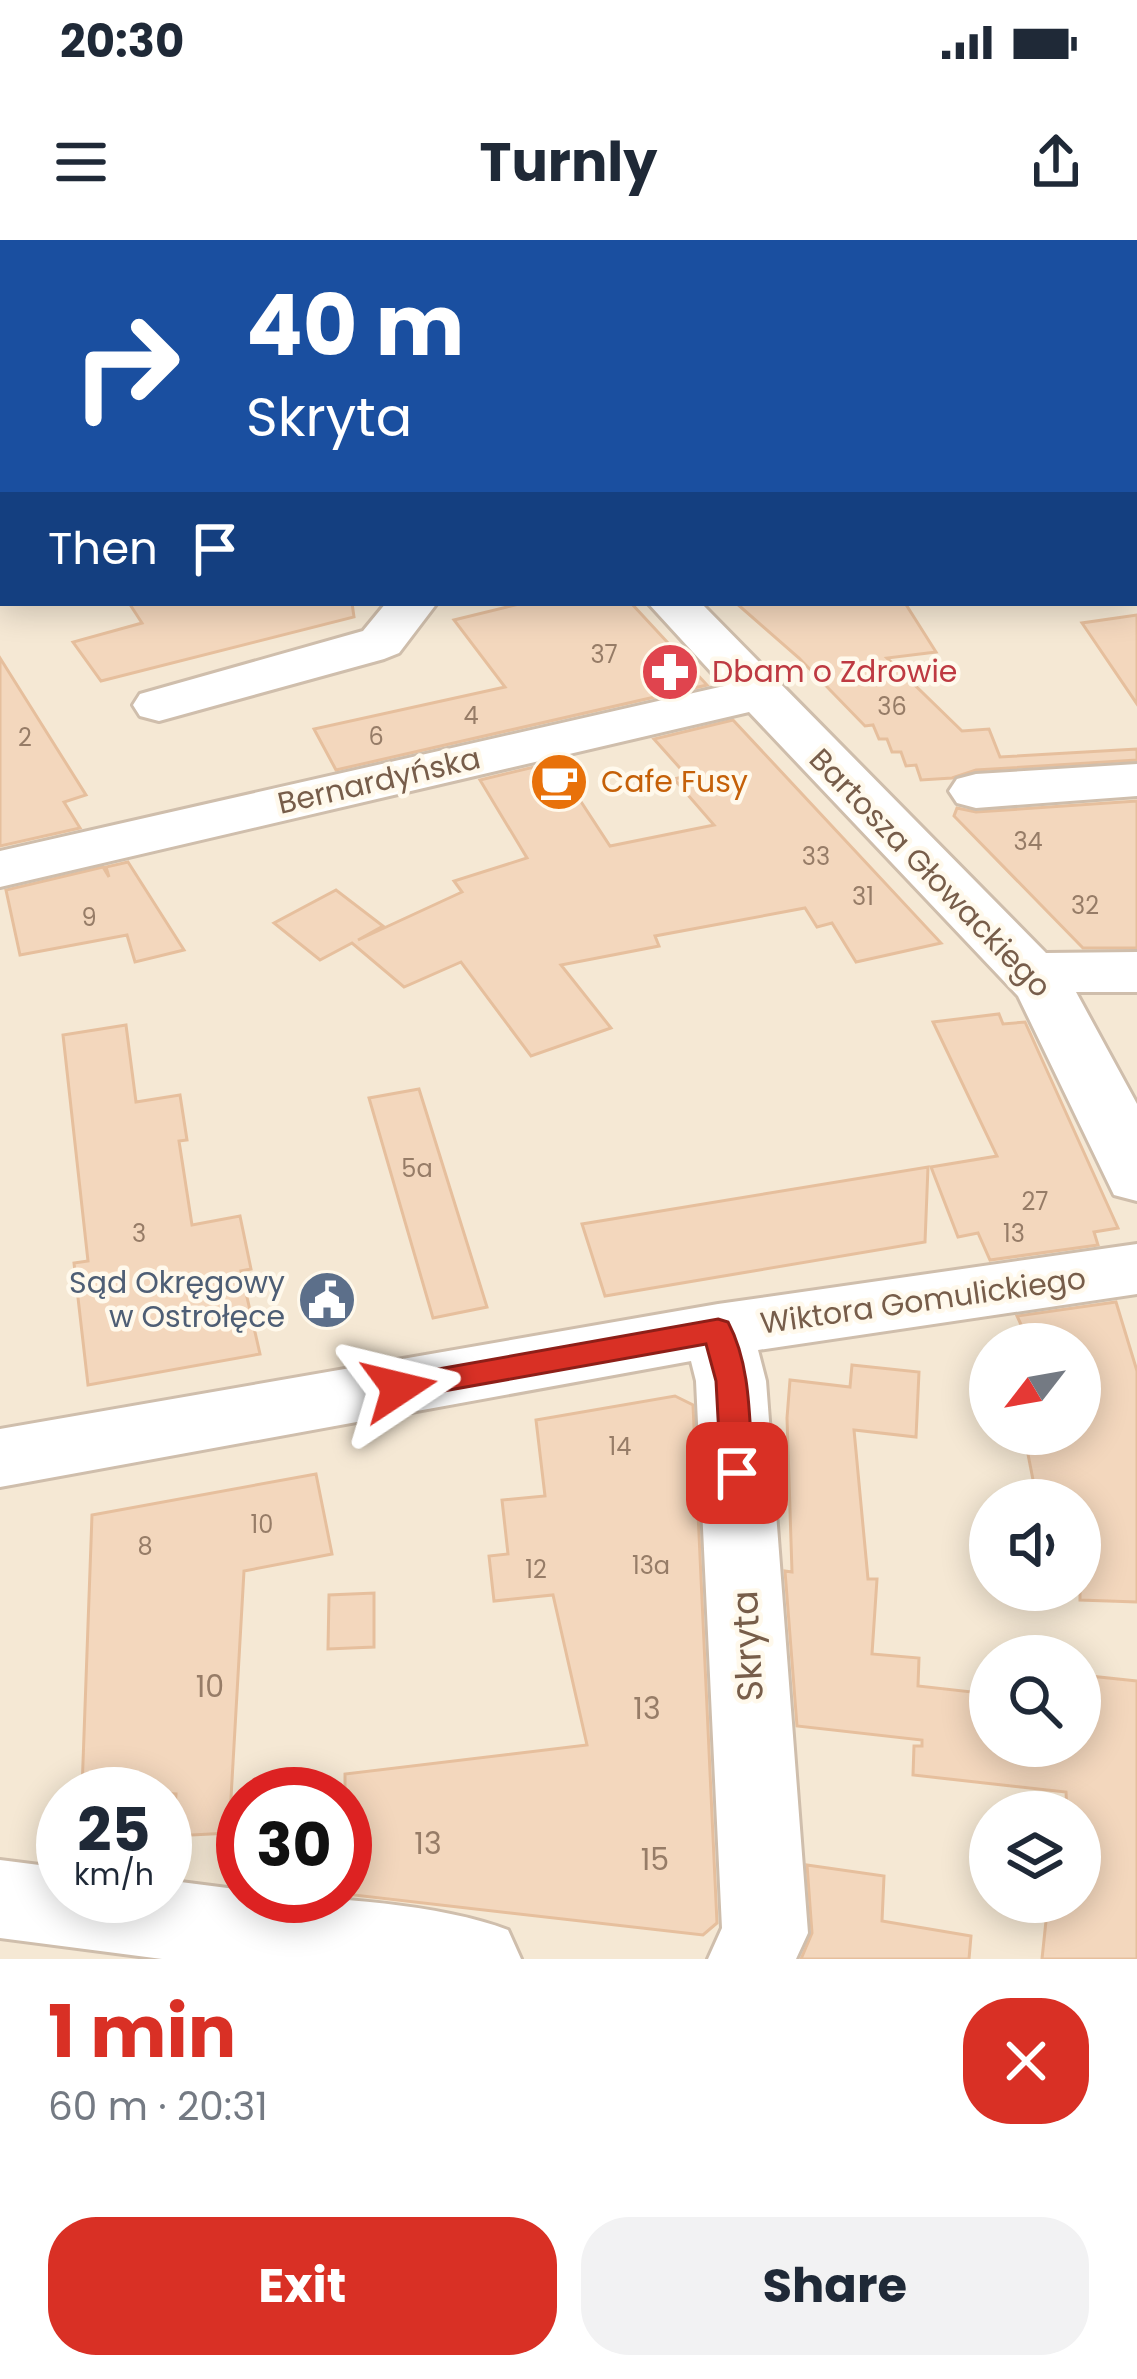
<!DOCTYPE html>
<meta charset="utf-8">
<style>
body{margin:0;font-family:Poppins,sans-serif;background:#f2f2f3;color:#1f2937;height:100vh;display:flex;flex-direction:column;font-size:45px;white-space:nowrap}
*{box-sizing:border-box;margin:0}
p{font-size:39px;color:#747a83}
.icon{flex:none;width:66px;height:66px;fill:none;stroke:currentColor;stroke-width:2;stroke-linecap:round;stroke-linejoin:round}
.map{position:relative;height:1719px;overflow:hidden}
.drawer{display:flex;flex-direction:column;background:#fff;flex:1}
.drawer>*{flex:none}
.hud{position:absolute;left:0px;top:0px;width:1137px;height:366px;box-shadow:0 6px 30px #0003;background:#1a4fa0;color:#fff;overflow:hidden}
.needle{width:78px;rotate:239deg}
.buttons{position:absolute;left:969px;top:1083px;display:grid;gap:24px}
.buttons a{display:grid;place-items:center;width:132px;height:132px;border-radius:50%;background:#fff;box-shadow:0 6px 30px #0003;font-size:60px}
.speed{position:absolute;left:36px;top:1527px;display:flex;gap:24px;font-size:60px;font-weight:700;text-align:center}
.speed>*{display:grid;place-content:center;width:156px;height:156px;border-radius:50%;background:#fff;box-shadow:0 6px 30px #0003;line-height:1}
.speed small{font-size:30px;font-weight:400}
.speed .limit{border:18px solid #d22;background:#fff;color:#111}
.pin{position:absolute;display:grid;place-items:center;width:102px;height:102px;color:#fff;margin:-51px;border-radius:24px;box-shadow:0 6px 18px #0006}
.me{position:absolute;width:132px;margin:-66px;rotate:80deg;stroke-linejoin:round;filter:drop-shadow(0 0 9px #0008)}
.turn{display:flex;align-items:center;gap:42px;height:252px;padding:0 48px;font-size:54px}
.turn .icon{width:156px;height:156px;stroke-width:2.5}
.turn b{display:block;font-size:84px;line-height:102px}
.then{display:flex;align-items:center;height:114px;padding:0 48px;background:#0003;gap:24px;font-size:45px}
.round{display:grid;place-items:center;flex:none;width:126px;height:126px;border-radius:48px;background:#f2f2f3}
.overview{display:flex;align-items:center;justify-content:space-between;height:204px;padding:0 48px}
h1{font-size:72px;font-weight:700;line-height:90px;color:#d93025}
.button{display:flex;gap:24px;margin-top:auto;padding:24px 48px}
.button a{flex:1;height:138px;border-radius:48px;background:#d93025;color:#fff;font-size:48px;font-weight:700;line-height:138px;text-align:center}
.button a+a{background:#f2f2f3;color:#1f2937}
.status{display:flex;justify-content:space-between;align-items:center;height:84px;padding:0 60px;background:#fff;direction:ltr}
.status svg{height:33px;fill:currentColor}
header{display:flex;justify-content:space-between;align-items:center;height:156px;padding:0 48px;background:#fff;font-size:54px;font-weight:700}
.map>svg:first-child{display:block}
</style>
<div class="status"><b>20:30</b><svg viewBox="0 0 49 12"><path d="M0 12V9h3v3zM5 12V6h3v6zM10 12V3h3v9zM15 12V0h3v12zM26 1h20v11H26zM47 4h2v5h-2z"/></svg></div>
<header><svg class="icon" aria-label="menu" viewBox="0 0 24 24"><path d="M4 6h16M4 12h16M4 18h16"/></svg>Turnly<svg class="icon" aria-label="share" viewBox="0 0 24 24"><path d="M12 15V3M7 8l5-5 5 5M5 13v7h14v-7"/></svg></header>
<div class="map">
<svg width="1137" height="1719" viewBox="0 0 1137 1719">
<rect width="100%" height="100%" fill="#fdf6e6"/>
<path fill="#f5e8d4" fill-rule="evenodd" d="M0 0H1137V1719H0ZM3 3H1134V363H3ZM990 1104H1080V1194H990ZM990 1260H1080V1350H990ZM990 1416H1080V1506H990ZM63 1554H165V1656H63ZM243 1554H345V1656H243ZM990 1572H1080V1662H990Z"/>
<g fill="#f3d7bd" stroke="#e6bf9d" stroke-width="3">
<path d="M129 363H352L354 377 101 441 73 402 142 383Z"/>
<path d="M523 363H631L707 445 336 530 314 489 505 447 454 380Z"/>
<path d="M736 363H905L936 412 887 418 962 491 989 489 1000 517 1137 509V520L976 530 952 538 921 540 916 525 906 526 901 512H892L887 499H879L873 485 865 486 799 418Z"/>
<path d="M1137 375V464L1082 383Z"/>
<path d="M0 418 86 555 64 562 80 588 0 606Z"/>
<path d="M733 480 941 703 856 722 832 683 817 687 805 668 655 696 659 706 561 725 611 788 531 816 461 722 404 747 352 703 320 720 274 683 336 650 383 686 358 700 462 652 454 641 527 618 480 540 555 522 610 606 714 585 674 539 687 536 654 499Z"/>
<path d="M1137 561V708H1083L954 576 957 568 976 572Z"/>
<path d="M128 622 184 710 135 722 127 695 20 715 6 650 103 627 109 637 106 627Z"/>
<path d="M999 774 1003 784 1025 782 1118 988 1094 992 1098 1005 990 1020 978 993 958 997 931 927 997 916 933 782Z"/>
<path d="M126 785 136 862 180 855 187 900 179 901 192 985 240 976 251 1029 241 1031 260 1114 88 1145 74 1023 88 1021 63 795Z"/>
<path d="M419 849 487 1067 433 1078 369 858Z"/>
<path d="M928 927 925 1002 605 1056 582 984Z"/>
<path d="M1116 1062 1137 1131V1362L1080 1360V1260H1037L1024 1194H1080V1104H1030L1017 1076Z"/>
<path d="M852 1125 919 1132 916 1197 854 1190 868 1339H877L872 1414 919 1418 918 1446 990 1454V1506H1080V1435L1137 1441V1719H1042L1048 1662H1080V1572H1067L1066 1552 913 1535 914 1506H922V1500L797 1486 785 1331 792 1332 787 1178 790 1140 850 1147Z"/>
<path d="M675 1156 693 1165 717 1683 703 1695 345 1654V1534L587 1505 553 1355 494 1361 489 1316 508 1314 502 1260 545 1256 536 1180Z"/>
<path d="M316 1234 332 1314 244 1331 229 1593 173 1596 176 1554 82 1550 92 1275Z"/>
<path d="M374 1353V1407L328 1409 329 1355Z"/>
<path d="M807 1625 884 1636 882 1681 971 1696 969 1719H801L812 1693Z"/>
</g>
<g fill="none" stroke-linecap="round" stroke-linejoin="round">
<g stroke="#cfbeac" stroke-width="6">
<g id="minor">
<path d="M314 0H355L357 3H316Z"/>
<path d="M841 0H881L883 3H843Z"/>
<rect x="1134" y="71" width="3" height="26"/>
<path d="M1137 196V224L1134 225V197Z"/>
<path d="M3 300V330L0 331V301Z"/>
<path d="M386 363H437L399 413 384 419 159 481 140 476 133 465 140 454 363 391Z"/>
<path d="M648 363H701L1046 713 1137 712V752H1076L1137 864V961L1114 955 1018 756 749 472 0 647V611L724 446Z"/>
<path d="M1137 524V556L976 568 957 563 949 551 957 539 976 534Z"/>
<path d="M1137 1004V1054L758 1110 766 1141 808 1693 796 1719H708L722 1688 696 1141 691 1121 0 1247V1189L718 1064Z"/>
<path d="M0 1620 63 1628V1656H165V1640L243 1650V1656C319 1656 438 1663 508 1690L521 1719H162L0 1698Z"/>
</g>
</g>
<use href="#minor" fill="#fff" fill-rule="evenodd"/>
</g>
<path fill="#d93025" stroke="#8d1f18" stroke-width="3" d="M718 1079 728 1082C752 1127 749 1183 753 1233L748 1242 737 1246 726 1242 721 1233 716 1141 706 1104 399 1159 388 1156 384 1148 388 1139 399 1136Z"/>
<defs>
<g id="pharmacy-disc" transform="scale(3)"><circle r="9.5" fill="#e0444e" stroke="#fff9ec"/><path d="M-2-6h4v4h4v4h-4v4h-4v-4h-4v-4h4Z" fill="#fff"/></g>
<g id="cafe-disc" transform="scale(3)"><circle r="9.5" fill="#e8710a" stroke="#fff9ec"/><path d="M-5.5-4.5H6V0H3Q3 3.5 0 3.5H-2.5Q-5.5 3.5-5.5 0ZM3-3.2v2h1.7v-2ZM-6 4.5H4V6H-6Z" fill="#fff"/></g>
<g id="civic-disc" transform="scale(3)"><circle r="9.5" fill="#5c6f8a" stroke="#fff9ec"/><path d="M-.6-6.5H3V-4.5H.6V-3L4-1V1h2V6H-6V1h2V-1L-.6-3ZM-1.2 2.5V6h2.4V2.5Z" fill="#fff"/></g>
</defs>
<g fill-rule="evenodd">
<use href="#pharmacy-disc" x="670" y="432"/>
<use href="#cafe-disc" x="559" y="542"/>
<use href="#civic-disc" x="327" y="1060"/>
</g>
<g text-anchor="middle" stroke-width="9" stroke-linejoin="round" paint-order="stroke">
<g font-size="24" fill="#967c67">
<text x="604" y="423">37</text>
<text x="892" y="475">36</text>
<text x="471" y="484">4</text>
<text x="376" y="505">6</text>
<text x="25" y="506">2</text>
<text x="1028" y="610">34</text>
<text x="816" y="625">33</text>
<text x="863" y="665">31</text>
<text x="1085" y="674">32</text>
<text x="89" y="686">9</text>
<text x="417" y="937">5a</text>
<text x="1035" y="970">27</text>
<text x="139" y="1002">3</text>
<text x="1014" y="1002">13</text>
<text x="620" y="1215">14</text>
<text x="262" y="1293">10</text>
<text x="145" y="1315">8</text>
<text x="651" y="1334">13a</text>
<text x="536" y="1338">12</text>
</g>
<g font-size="30" fill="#be3a42" stroke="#fff9ec" text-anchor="start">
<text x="712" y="442">Dbam o Zdrowie</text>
</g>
<g font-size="30" fill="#775d4a" stroke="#fff9ec">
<text transform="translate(379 541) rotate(-13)" y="10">Bernardyńska</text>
<text transform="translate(930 633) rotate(46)" y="10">Bartosza Głowackiego</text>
<text transform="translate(923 1061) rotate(-8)" y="10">Wiktora Gomulickiego</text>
</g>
<g font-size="30" fill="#c56008" stroke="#fff9ec" text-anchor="start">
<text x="601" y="552">Cafe Fusy</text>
</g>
<g font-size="30" fill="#4e5e75" stroke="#fff9ec" text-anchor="end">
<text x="285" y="1053">Sąd Okręgowy<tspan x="285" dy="34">w Ostrołęce</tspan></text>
</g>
<g font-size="30" fill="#967c67">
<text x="210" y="1457">10</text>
<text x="647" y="1479">13</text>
<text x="428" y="1614">13</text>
<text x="655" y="1630">15</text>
</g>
<g font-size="36" fill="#775d4a" stroke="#fff9ec">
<text transform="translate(747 1406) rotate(-93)" y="13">Skryta</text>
</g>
</g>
</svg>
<div class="buttons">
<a><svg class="needle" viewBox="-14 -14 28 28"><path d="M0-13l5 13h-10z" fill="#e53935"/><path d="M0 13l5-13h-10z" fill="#747a83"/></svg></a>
<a><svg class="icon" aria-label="sound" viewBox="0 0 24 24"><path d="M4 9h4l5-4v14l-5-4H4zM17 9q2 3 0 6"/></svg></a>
<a><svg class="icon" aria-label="search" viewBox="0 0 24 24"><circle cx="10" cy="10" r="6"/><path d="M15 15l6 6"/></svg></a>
<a><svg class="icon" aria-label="layers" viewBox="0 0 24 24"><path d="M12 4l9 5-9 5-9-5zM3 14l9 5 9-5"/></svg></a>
</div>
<div class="speed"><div>25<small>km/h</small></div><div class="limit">30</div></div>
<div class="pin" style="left:737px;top:1233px;background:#d93025"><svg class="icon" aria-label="arrive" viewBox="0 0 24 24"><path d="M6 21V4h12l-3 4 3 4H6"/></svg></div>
<svg class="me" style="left:399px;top:1148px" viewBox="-20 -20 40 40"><path d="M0-17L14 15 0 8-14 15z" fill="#d93025" stroke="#fff" stroke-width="4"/></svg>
<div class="hud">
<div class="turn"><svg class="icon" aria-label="right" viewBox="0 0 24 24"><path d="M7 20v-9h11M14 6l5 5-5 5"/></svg><div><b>40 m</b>Skryta</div></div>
<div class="then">Then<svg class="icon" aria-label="arrive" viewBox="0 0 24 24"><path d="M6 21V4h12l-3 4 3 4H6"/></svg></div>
</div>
</div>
<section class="drawer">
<div class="overview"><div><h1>1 min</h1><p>60 m · 20:31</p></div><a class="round" style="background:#d93025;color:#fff"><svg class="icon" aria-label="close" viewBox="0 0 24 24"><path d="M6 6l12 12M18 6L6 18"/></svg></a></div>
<div class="button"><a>Exit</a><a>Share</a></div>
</section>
